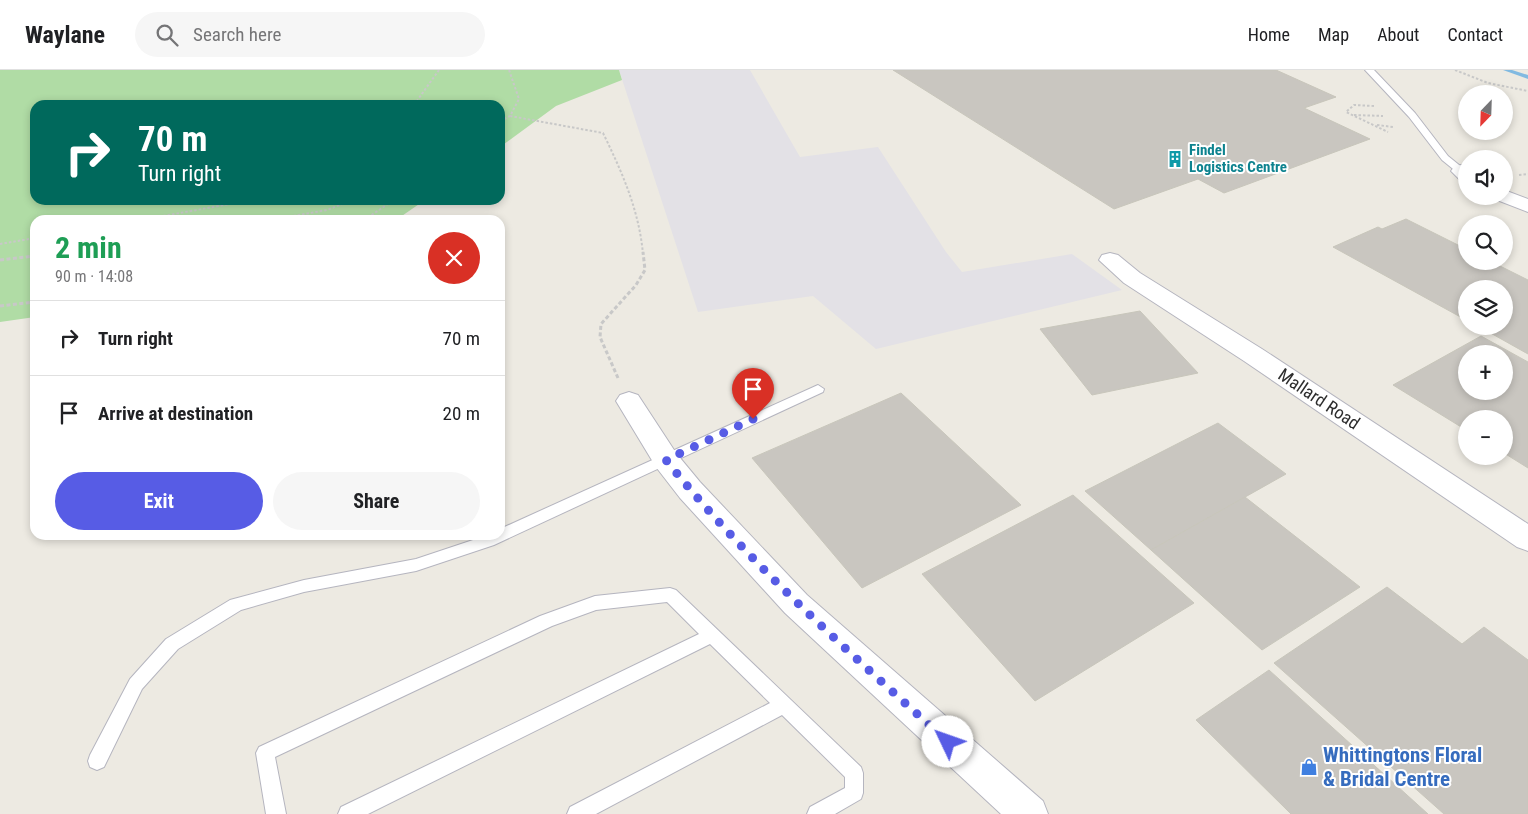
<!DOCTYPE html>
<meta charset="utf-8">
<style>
body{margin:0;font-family:"Roboto Condensed",sans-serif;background:#f6f6f6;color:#202124;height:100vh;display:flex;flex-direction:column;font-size:19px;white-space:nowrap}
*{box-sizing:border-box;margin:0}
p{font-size:16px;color:#757577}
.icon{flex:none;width:28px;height:28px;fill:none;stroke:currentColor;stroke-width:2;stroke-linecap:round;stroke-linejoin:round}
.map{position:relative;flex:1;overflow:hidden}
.panel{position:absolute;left:30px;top:145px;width:475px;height:325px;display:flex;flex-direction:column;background:#fff;border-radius:15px;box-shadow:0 2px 8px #0003}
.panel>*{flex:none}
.guide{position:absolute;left:30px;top:30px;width:475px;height:105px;border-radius:15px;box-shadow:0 2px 8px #0003;background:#00695c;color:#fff;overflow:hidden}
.needle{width:32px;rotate:203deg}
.tools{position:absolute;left:1458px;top:15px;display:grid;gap:10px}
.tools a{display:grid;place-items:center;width:55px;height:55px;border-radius:50%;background:#fff;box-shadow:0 2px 8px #0003;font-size:25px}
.pin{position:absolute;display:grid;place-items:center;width:42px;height:42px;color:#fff;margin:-51px -21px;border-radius:50% 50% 50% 0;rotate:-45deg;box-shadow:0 0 5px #0007}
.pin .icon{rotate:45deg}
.me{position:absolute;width:55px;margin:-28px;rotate:312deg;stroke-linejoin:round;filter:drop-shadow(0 0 4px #0008)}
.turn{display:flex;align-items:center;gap:18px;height:105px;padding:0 25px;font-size:22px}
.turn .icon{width:65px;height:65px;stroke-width:2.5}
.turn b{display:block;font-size:35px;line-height:42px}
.round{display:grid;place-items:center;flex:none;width:52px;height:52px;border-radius:26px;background:#f6f6f6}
.head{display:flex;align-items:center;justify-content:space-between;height:85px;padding:0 25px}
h1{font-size:30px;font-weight:700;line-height:38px;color:#1e9e55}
.button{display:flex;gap:10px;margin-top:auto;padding:10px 25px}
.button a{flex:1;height:58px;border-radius:30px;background:#575ce5;color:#fff;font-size:20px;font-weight:700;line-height:58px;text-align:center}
.button a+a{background:#f6f6f6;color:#202124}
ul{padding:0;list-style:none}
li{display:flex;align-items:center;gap:15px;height:75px;padding:0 25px;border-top:1px solid #e0e0e0}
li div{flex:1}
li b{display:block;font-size:19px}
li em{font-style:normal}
header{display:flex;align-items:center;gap:30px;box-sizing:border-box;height:70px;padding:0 25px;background:#fff;border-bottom:1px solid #e0e0e0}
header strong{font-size:24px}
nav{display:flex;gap:28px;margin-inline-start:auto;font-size:18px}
.search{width:350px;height:45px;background:#f6f6f6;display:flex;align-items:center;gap:12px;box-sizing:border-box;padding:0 18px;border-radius:28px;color:#757577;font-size:19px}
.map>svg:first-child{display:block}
</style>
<header>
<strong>Waylane</strong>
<div class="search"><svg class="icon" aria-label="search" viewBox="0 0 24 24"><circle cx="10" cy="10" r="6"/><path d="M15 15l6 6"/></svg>Search here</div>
<nav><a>Home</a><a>Map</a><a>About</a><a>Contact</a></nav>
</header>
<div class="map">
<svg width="1528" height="744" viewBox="0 0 1528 744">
<rect width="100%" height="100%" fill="#edeae2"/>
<path fill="#e3e1e6" d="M619 0H750L800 87 878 77 946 182 962 202 1072 184 1122 220 876 279 813 226 698 242Z"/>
<path fill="#b0dca5" d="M0 0H619L622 10 556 36 500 77V35H35V130H425L396 150H35V247L0 252Z"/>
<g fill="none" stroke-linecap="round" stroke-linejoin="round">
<path fill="#82bae1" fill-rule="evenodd" d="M1503 0H1512L1528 5V9Z"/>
</g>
<g fill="#c9c6c0" stroke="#c8c6bb" fill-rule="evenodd">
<path d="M893 0H1276L1336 27 1304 38 1370 69 1224 123 1198 109 1114 139Z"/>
<path d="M1406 149 1466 179V191H1490L1528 210V284L1478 256H1504V219H1466V250L1333 177 1378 157 1382 159Z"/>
<path d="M1140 241 1198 303 1092 325 1040 259Z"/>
<path d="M1481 266 1528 292V398L1504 383V349H1466V360L1393 315ZM1466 284H1504V321H1466Z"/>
<path d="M901 323 1021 435 862 518 752 388Z"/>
<path d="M1218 353 1286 404 1151 480 1085 421Z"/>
<path d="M1073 425 1194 533 1035 631 922 504Z"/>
<path d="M1245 427 1360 517 1262 580 1151 480Z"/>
<path d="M1387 517 1462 574 1484 557 1528 590V744H1444L1274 593Z"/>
<path d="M1269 600 1428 744H1291L1196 650Z"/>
</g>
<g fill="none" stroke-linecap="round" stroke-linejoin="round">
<g stroke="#b5b5bf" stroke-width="2">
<g id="service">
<path d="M1365 0H1374L1415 43 1448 86 1464 99V103H1458L1442 90 1409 47Z"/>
<path d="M818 315 824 319 823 322 494 475 416 501 304 522 241 540 178 579 142 619 104 697 97 700 90 697 88 691 90 685 130 609 166 569 230 530 304 510 416 489 488 465H500V459Z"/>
<path d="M670 518 676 520 861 697 863 703V723L861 729 835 744H807L810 737 845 718V707L782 645 596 744H567L570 737 770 633 710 574 368 744H338L341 737 699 564 667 532 596 540 552 556 275 687 286 744H266L256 683 259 677 540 546 595 526Z"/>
</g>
</g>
<g stroke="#b5b5bf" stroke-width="2">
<g id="minor">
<path d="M1461 95 1466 96V111L1459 109 1451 101 1454 97Z"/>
<path d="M1504 120 1528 129V142L1497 130 1494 126H1504Z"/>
<path d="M1110 183 1118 185 1140 203 1262 279 1528 454V481L1517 477 1244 291 1124 213 1099 190 1102 185Z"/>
<path d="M629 322 638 325 676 383 700 412 807 525 1043 731 1048 744H1001L785 543 680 428 656 397 616 331 620 325Z"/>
</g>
</g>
<g stroke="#c8c8c8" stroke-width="2" stroke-dasharray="2.5 2" stroke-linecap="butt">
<path d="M1455 0 1488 13 1528 21"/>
<path d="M414 35 439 0"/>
<path d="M1374 36 1354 35 1346 42 1388 62"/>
<path d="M1354 45 1383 46"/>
<path d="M510 46 603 63C622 102 639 140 643 184"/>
<path d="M500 51 510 46 519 29 509 0"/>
<path d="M1377 55 1393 57"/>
<path d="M1519 105 1528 104"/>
<path d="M141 150 252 130"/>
<path d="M271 150 327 140 353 130"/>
<path d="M364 150 394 130"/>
<path d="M0 174 35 168"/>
</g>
<g stroke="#c8c8c8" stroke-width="3" stroke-dasharray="4 2.5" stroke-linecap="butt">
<path d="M0 190 35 186"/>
<path d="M0 236 35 232"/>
<path d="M618 308 600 267 601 254 636 215 645 200 643 182"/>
</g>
<use href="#service" fill="#fff" fill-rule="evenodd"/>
<use href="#minor" fill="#fff" fill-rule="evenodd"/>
</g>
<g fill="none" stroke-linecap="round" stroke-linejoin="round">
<path stroke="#575ce5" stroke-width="9" stroke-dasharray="0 16.2" d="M753 349 666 390C750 495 849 582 948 672"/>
</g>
<defs>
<g id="building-bare" transform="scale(1.35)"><path d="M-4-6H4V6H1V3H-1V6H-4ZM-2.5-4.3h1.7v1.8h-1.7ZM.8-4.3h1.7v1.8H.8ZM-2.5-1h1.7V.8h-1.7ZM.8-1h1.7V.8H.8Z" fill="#0f9aa8" stroke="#fff" stroke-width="2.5" paint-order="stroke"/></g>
<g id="shop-bare" transform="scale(1.35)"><path d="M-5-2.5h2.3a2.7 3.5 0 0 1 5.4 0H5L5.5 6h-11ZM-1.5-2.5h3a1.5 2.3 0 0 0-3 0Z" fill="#3f7fe0" stroke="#fff" stroke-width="2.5" paint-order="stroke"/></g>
</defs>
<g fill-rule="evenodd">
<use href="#building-bare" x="1175" y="89"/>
<use href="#shop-bare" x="1309" y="697"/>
</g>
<g text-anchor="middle" stroke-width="4" stroke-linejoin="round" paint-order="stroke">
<g font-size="15" font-weight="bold" fill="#0d838f" stroke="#fff" text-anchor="start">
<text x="1189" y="85">Findel<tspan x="1189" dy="17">Logistics Centre</tspan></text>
</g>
<g font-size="18" fill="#2d2d2d" stroke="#fff">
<text transform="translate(1319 329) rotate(34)" y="6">Mallard Road</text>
</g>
<g font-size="21" font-weight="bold" fill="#366cbe" stroke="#fff" text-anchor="start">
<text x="1323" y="692">Whittingtons Floral<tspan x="1323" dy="24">&amp; Bridal Centre</tspan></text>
</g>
</g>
</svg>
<div class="tools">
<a><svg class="needle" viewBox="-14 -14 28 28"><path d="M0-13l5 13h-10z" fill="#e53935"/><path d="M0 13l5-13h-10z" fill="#757577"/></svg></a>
<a><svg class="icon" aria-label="sound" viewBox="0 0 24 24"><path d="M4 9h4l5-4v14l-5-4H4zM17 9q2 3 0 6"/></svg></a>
<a><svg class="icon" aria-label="search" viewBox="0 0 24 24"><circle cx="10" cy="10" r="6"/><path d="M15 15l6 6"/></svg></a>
<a><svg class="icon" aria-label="layers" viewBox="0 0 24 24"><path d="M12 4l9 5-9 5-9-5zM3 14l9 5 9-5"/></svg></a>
<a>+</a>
<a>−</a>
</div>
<div class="pin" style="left:753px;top:349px;background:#d93025"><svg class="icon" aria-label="arrive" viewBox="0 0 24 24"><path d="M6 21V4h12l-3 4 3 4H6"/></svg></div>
<svg class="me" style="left:948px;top:672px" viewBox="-20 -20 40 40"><circle r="19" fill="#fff"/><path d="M0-13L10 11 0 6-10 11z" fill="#575ce5"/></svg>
<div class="guide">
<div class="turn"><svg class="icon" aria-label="right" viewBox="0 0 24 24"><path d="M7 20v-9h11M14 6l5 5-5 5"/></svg><div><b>70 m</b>Turn right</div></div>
</div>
<section class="panel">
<div class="head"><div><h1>2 min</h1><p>90 m · 14:08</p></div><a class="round" style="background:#d93025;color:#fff"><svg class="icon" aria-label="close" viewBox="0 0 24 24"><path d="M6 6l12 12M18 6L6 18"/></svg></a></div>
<ul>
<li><svg class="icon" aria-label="right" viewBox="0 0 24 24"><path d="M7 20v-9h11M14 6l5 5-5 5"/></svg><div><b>Turn right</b></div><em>70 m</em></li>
<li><svg class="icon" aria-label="arrive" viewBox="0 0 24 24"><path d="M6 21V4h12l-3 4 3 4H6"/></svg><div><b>Arrive at destination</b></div><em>20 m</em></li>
</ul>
<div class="button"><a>Exit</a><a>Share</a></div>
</section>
</div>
